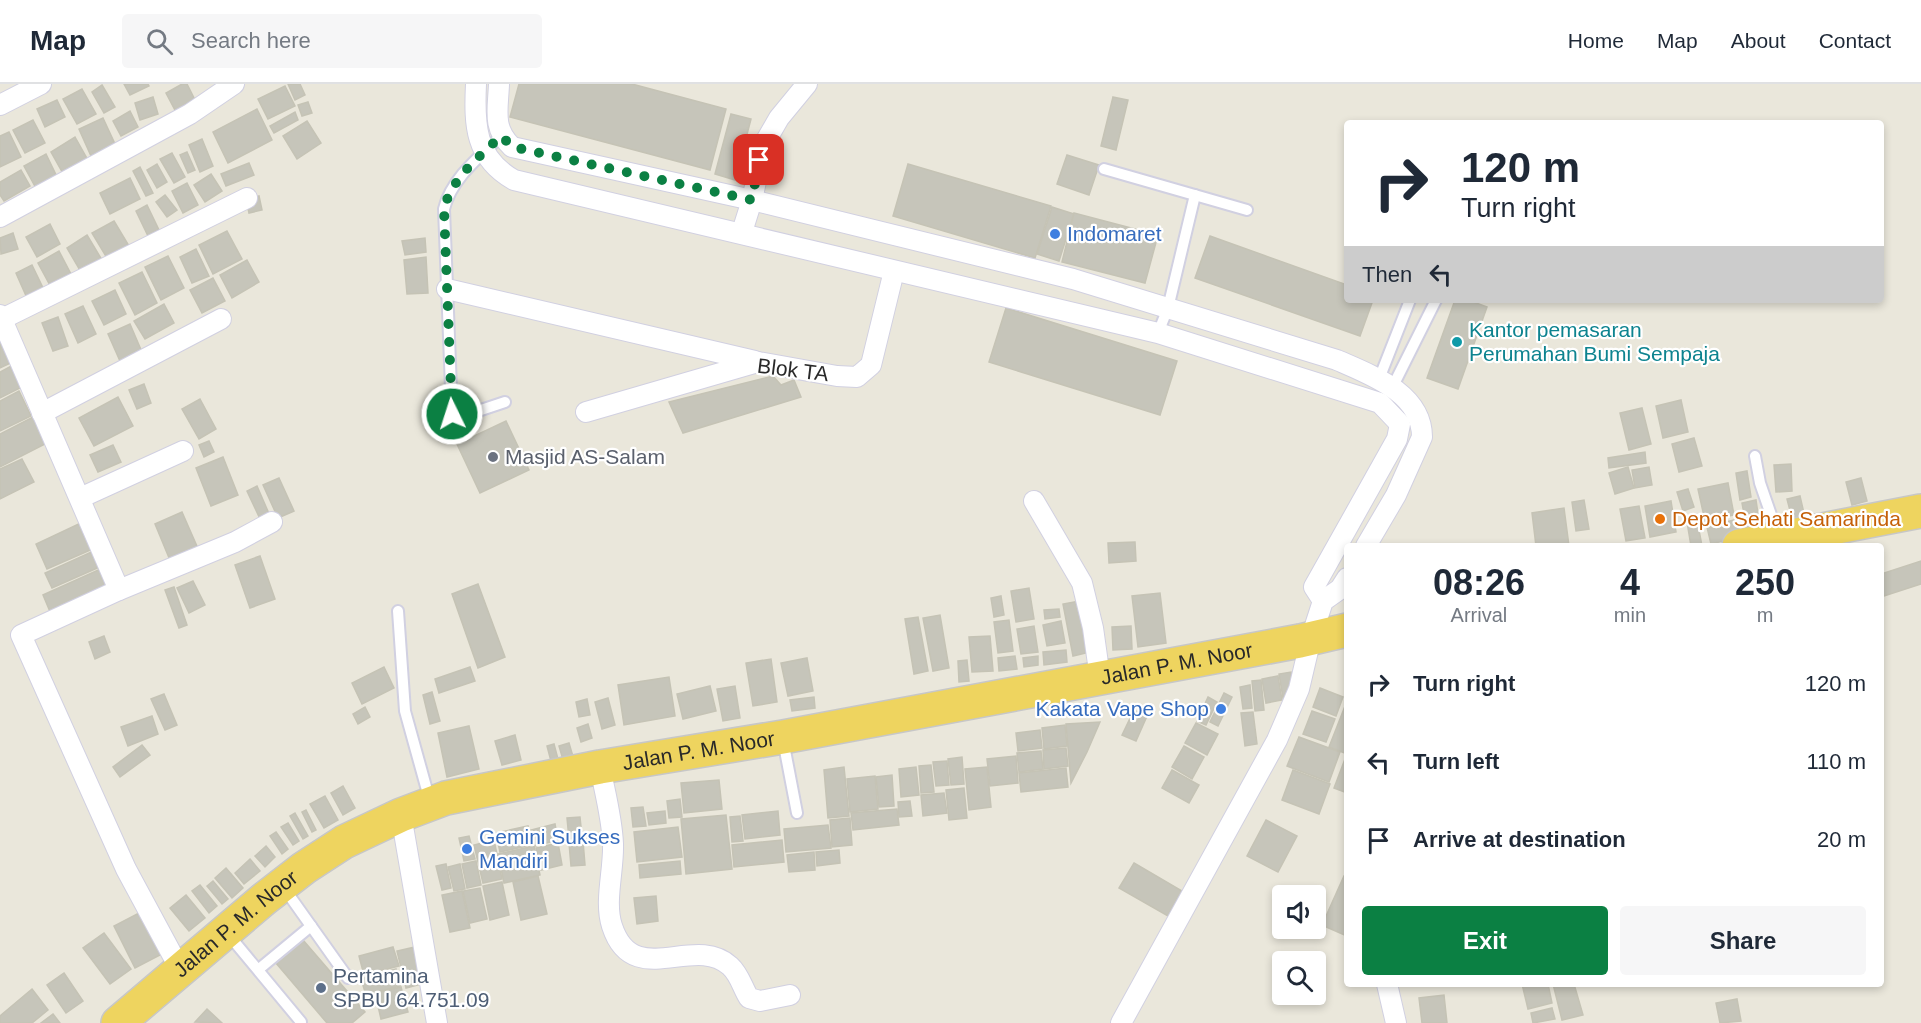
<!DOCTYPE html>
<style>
body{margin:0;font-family:Arial,sans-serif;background:#f6f6f7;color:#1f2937;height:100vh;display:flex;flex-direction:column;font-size:22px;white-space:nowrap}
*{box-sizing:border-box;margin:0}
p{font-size:20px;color:#747a83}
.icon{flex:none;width:33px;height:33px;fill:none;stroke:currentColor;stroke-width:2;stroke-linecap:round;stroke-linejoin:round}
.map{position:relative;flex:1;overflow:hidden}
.sheet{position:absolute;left:1344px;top:459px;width:540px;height:444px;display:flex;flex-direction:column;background:#fff;border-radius:6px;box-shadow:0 3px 9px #0003}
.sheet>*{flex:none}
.top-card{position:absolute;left:1344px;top:36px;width:540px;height:183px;border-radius:6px;box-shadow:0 3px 9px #0003;background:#fff;color:#1f2937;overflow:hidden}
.fabs{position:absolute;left:1272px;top:801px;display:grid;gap:12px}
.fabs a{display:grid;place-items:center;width:54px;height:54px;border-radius:6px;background:#fff;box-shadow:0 3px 9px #0003;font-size:30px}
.pin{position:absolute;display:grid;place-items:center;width:51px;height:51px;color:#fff;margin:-26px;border-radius:12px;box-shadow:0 3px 9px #0006}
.me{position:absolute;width:66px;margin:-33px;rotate:356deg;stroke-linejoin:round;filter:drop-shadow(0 0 4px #0008)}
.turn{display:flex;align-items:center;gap:21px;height:126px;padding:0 18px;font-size:27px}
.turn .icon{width:78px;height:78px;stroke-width:2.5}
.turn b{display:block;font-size:42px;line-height:51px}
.then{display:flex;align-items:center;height:57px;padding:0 18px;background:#0003;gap:12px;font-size:22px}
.eta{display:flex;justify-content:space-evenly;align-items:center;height:102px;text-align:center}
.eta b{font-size:36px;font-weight:800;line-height:42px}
.button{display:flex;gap:12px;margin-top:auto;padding:12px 18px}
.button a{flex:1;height:69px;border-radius:6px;background:#0b8043;color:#fff;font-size:24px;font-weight:800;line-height:69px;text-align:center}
.button a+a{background:#f6f6f7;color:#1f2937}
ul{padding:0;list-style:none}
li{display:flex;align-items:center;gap:18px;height:78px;padding:0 18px}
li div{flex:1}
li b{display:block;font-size:22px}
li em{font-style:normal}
header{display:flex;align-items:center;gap:36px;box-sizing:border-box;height:84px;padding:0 30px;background:#fff;border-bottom:2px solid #e0e1e3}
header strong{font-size:28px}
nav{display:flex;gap:33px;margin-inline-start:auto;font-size:21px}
.search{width:420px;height:54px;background:#f6f6f7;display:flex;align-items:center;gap:15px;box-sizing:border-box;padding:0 21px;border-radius:6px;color:#747a83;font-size:22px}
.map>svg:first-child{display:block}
</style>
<header>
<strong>Map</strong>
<div class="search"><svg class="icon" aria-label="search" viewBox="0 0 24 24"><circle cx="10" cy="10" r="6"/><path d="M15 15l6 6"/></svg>Search here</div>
<nav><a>Home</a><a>Map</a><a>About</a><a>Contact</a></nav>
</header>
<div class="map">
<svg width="1921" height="939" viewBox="0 0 1921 939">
<rect width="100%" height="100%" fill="#eae7db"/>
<g fill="#c6c5ba" stroke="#c5c3b5" stroke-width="1.5">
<path d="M124 0H148L149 2 130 11Z"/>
<path d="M182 0H187L196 18 176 28 166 9Z"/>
<path d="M288 0H300L305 11 295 16Z"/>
<path d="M519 0H632L726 25 710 86 510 33Z"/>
<path d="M102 1 115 23 104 29 92 8Z"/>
<path d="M285 2 295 22 268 35 258 15Z"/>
<path d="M82 5 96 30 77 40 63 15Z"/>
<path d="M153 13 158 30 140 36 135 19Z"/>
<path d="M1113 13 1128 16 1116 66 1101 62Z"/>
<path d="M57 16 65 33 45 43 37 25Z"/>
<path d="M308 18 312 29 302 32 298 21Z"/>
<path d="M257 25 272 56 228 79 213 48Z"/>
<path d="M130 27 138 43 121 52 113 37Z"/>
<path d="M295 28 298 36 274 49 270 42Z"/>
<path d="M731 30 751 35 735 96 715 90Z"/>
<path d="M103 34 115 60 91 72 79 45Z"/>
<path d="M33 36 45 59 25 69 13 46Z"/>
<path d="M307 37 321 59 297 75 283 52Z"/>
<path d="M9 48 21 73 0 83V52Z"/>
<path d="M75 53 89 78 65 93 51 68Z"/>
<path d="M202 55 213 82 200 88 189 61Z"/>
<path d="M187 68 195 86 188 89 180 71Z"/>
<path d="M172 69 185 93 174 99 160 75Z"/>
<path d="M46 70 58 95 37 106 24 82Z"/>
<path d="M1067 71 1099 81 1089 111 1057 100Z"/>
<path d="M249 79 254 91 226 102 221 90Z"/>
<path d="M157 80 167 98 157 104 147 86Z"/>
<path d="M908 80 1051 122 1035 174 893 132Z"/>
<path d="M140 83 153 109 146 112 133 87Z"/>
<path d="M21 86 30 102 4 117 0 111V98Z"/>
<path d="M211 90 222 107 205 118 194 101Z"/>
<path d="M130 94 140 115 110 130 100 109Z"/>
<path d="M187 99 198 121 183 129 172 107Z"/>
<path d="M165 111 177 126 167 133 156 118Z"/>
<path d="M259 112 262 126 249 129 246 115Z"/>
<path d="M147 121 159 146 148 152 136 127Z"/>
<path d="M1052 123 1074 130 1059 177 1037 170Z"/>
<path d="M1074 129 1158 151 1145 199 1062 178Z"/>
<path d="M114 137 129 162 107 174 92 149Z"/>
<path d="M50 140 60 160 37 173 26 153Z"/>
<path d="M227 147 242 175 213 190 199 161Z"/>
<path d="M13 149 18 165 1 170 0 154Z"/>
<path d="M87 151 102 176 81 188 67 164Z"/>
<path d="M1210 152 1347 201V216H1373L1360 252 1195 194Z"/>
<path d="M425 154 426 168 405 171 402 157Z"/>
<path d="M196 165 209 192 192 199 180 173Z"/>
<path d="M59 167 73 194 52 205 38 179Z"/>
<path d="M168 172 184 204 161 216 145 183Z"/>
<path d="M426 173 428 209 407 210 404 176Z"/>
<path d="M247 176 259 198 232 214 220 191Z"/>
<path d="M32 181 44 206 27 214 16 189Z"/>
<path d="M142 188 157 219 135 231 119 199Z"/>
<path d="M213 194 225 217 202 229 190 206Z"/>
<path d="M115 206 126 230 104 241 92 217Z"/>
<path d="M1455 216H1468L1487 223 1458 305 1427 294Z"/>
<path d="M164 220 174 239 145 255 134 237Z"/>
<path d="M83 222 96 250 78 259 65 230Z"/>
<path d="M1006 224 1177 277 1160 331 989 278Z"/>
<path d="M58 233 68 262 53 267 42 239Z"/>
<path d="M130 240 142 268 120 277 108 250Z"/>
<path d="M5 254 15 277 0 284V256Z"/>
<path d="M15 280 26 301 0 314V288Z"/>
<path d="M773 292 781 301 794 296 801 313 683 349 669 318Z"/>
<path d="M144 300 151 319 137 325 129 306Z"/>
<path d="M19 307 31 332 0 347V317Z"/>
<path d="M118 313 133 342 94 362 79 334Z"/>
<path d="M200 315 216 345 199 355 182 325Z"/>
<path d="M1681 316 1688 348 1663 354 1656 322Z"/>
<path d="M1642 324 1651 360 1629 366 1620 329Z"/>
<path d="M35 332 49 358 0 383V350Z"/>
<path d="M506 337 529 386 480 409 457 360Z"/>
<path d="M1694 354 1702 382 1679 388 1672 360Z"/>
<path d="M209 357 214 368 204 373 199 361Z"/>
<path d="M113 361 121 378 98 388 90 371Z"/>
<path d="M1645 368 1646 379 1609 384 1608 374Z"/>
<path d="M223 373 238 411 211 422 196 384Z"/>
<path d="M22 375 34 398 0 415V385Z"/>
<path d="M1791 380 1792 407 1776 408 1774 381Z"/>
<path d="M1628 383 1634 404 1615 410 1609 389Z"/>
<path d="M1649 383 1652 401 1635 404 1632 386Z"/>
<path d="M1747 387 1751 413 1740 416 1736 389Z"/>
<path d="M279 394 294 427 278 434 263 401Z"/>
<path d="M1861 394 1867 417 1852 421 1846 398Z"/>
<path d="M1728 399 1734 431 1705 437 1698 405Z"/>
<path d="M257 402 270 432 261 437 247 407Z"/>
<path d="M1688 405 1694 423 1683 427 1677 408Z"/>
<path d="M1800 412 1806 438 1794 442 1787 415Z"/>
<path d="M1584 416 1589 445 1576 447 1572 418Z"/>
<path d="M1756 416 1761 450 1748 452 1742 419Z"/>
<path d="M1671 417 1676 448 1650 453 1645 422Z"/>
<path d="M1639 422 1645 454 1626 457 1620 425Z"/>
<path d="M1564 424 1569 462H1536L1532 429Z"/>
<path d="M182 428 200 469 172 481 155 440Z"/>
<path d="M1696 430 1702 462H1691L1686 432Z"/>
<path d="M1734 436 1739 453 1711 460 1707 443Z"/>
<path d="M85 437 97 463 47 485 36 460Z"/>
<path d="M1135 458 1136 477 1109 479 1108 459Z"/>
<path d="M98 465 104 481 52 504 45 489Z"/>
<path d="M260 472 275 515 250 524 235 481Z"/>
<path d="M1921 477V500L1881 513V490Z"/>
<path d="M105 483 114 502 51 530 43 511Z"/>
<path d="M193 497 205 521 189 529 177 504Z"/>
<path d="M478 500 505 573 478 584 452 510Z"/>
<path d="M174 503 187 541 179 544 165 506Z"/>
<path d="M1029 504 1034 535 1016 538 1011 507Z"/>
<path d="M1160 509 1166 559 1138 563 1132 512Z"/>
<path d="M1001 512 1004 531 994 533 991 514Z"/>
<path d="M1079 517 1090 568 1073 572 1063 520Z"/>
<path d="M1059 525 1060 533 1045 535 1044 526Z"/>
<path d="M940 531 949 584 933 587 923 534Z"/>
<path d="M918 533 928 587 914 590 905 535Z"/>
<path d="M1009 536 1013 567 998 569 994 538Z"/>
<path d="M1061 537 1065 559 1047 562 1043 541Z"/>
<path d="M1034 542 1038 568 1021 570 1017 545Z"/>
<path d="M1131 542 1132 565 1113 566 1112 543Z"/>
<path d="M104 552 110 568 95 575 89 558Z"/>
<path d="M990 552 993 587 972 588 969 553Z"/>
<path d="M1066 566 1067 578 1044 581 1043 568Z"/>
<path d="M1015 572 1017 585 999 587 998 574Z"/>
<path d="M1038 572V581L1024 583 1023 574Z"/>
<path d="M807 574 813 607 788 612 781 579Z"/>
<path d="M771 575 777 618 753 622 746 579Z"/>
<path d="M967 576 969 597 959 598 958 577Z"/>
<path d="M384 583 394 604 362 620 352 599Z"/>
<path d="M470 583 475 597 439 609 435 595Z"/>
<path d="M1291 588 1294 612 1283 614 1279 590Z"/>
<path d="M1278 592 1282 616 1266 619 1262 595Z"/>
<path d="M669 593 675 632 624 641 618 601Z"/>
<path d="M1261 596 1264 626 1255 627 1252 597Z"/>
<path d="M1250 601 1252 624 1243 625 1240 603Z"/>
<path d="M710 602 716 627 683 635 677 610Z"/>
<path d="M735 602 740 634 723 637 717 605Z"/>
<path d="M1320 604 1343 613 1336 632 1313 623Z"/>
<path d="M432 608 440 637 430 640 423 611Z"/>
<path d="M1224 609 1232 613 1218 642 1210 638Z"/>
<path d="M164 610 177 641 165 646 151 615Z"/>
<path d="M814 613 815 624 792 627 790 616Z"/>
<path d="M1208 613 1217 618 1206 641 1197 637Z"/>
<path d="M608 614 615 641 602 645 595 618Z"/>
<path d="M587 615 590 631 579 633 576 618Z"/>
<path d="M1347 617V670L1329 663Z"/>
<path d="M365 623 370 633 358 640 353 630Z"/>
<path d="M1134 626 1147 632 1136 657 1122 651Z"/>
<path d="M1312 627 1335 635 1326 658 1303 650Z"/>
<path d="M1253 628 1257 660 1245 662 1241 629Z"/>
<path d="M152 632 158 650 128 662 121 643Z"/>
<path d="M1100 638 1087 668 1071 699 1066 640Z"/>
<path d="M1196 639 1218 650 1207 671 1185 659Z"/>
<path d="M588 640 592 654 581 658 577 644Z"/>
<path d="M1065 641 1067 662 1044 665 1042 644Z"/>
<path d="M469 642 479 685 447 693 438 649Z"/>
<path d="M1040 646 1042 664 1018 667 1016 649Z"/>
<path d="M515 651 521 676 502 681 495 657Z"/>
<path d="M1299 653 1340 668 1329 698 1287 682Z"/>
<path d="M569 659 574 676 564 679 559 662Z"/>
<path d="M554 660 559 679 552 681 547 662Z"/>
<path d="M142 661 150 671 120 693 113 683Z"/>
<path d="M1184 662 1204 673 1192 695 1172 683Z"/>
<path d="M1066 664 1068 682 1044 685 1043 666Z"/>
<path d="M1041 667 1043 685 1019 688 1017 669Z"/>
<path d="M1016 672 1018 699 990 702 987 675Z"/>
<path d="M962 673 964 700 951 701 948 675Z"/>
<path d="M1345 675 1347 676V709L1334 704Z"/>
<path d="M947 677 949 701 936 702 933 678Z"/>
<path d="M931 681 934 708 921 709 919 682Z"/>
<path d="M844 683 849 732 828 734 824 686Z"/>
<path d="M916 683 919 711 901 713 899 685Z"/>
<path d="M987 683 991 723 969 726 965 685Z"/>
<path d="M1066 684 1068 703 1021 708 1019 689Z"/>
<path d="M1172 686 1199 701 1189 719 1162 704Z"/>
<path d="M1293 686 1330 700 1319 730 1282 716Z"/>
<path d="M892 691 894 722 879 723 876 693Z"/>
<path d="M875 692 878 725 850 728 847 695Z"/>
<path d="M719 696 722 725 684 729 681 699Z"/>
<path d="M343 702 355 724 343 731 331 709Z"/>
<path d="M964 704 967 734 949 736 946 706Z"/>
<path d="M944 709 947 729 923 732 921 711Z"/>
<path d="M325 712 338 736 324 744 310 720Z"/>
<path d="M680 715 682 733 669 734 667 717Z"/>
<path d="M910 717 912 732 899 733 898 718Z"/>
<path d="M643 723 646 742 633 743 631 724Z"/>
<path d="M897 725 899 741 853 746 851 729Z"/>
<path d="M306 726 316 746 312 748 302 728Z"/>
<path d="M665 727 666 739 649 741 647 729Z"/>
<path d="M778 727 780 751 745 755 742 731Z"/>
<path d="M295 729 308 752 303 755 290 732Z"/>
<path d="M726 731 732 785 686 790 681 735Z"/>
<path d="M740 732 743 757 732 758 730 733Z"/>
<path d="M580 733 582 753 569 755 567 734Z"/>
<path d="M850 734 852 761 832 763 830 736Z"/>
<path d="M1266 736 1297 752 1278 788 1247 772Z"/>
<path d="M288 739 299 757 293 761 281 743Z"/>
<path d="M555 740 558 756 535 762 531 746Z"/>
<path d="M828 741 831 764 786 768 784 745Z"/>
<path d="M528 742 532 761 500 768 496 749Z"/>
<path d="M678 743 682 773 637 778 634 748Z"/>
<path d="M276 748 288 765 282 770 270 752Z"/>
<path d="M469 752 475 775 464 777 459 754Z"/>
<path d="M494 756 502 795 483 799 474 761Z"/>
<path d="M782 756 784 778 734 783 732 761Z"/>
<path d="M583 757 585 781 571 782 569 759Z"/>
<path d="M558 759 562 781 541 786 536 764Z"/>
<path d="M266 762 275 773 265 783 255 772Z"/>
<path d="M534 762 540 791 504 799 498 770Z"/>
<path d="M839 766 840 779 817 782 816 768Z"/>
<path d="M814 768 815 786 789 788 787 771Z"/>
<path d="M250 775 260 787 244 800 235 789Z"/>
<path d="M476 777 481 801 467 804 462 780Z"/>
<path d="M680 777 681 790 640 794 639 781Z"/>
<path d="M1134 779 1182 807 1168 832 1119 804Z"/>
<path d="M446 780 451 804 442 806 436 782Z"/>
<path d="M460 780 465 805 454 807 448 783Z"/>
<path d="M226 784 243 804 232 814 215 794Z"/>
<path d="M538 792 547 830 521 836 513 798Z"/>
<path d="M1344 792 1347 793V852L1322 841Z"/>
<path d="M213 797 228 815 222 820 207 802Z"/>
<path d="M502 798 509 831 490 836 483 802Z"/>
<path d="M200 801 217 822 209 829 192 807Z"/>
<path d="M480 804 487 835 470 839 463 807Z"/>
<path d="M462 807 470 844 450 848 442 811Z"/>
<path d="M186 811 205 834 189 847 170 824Z"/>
<path d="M656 812 658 837 637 840 634 814Z"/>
<path d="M141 828 162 870 135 884 114 842Z"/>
<path d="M104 849 131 885 110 900 83 864Z"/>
<path d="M303 856 365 928 352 939H327L276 879Z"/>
<path d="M393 863 399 882 364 891 359 872Z"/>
<path d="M415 863 425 899 406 904 397 867Z"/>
<path d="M396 885 400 902 366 911 361 895Z"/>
<path d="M64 889 83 917 66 929 47 901Z"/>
<path d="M1522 900H1548L1552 919 1528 925Z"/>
<path d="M1553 900H1574L1583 931 1562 936Z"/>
<path d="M401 903 408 928 381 935 375 909Z"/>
<path d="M32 905 48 926 32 939H0V932Z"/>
<path d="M1444 911 1447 939H1422L1419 914Z"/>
<path d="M1737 915 1741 937 1720 939 1716 919Z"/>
<path d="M1552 924 1555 935 1533 939 1531 929Z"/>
<path d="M207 925 222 939 195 938Z"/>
<path d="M53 930 60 939H41Z"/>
</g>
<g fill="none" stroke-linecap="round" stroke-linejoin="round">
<g stroke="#d1d0e1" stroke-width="14">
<g id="service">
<path d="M501 52C479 73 451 95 444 125L452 330 457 334 505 318"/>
<path d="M1104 85 1247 126"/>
<path d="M1158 249 1168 224 1195 111"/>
<path d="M1379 295 1410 216"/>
<path d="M1392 304 1436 216"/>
<path d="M1755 372 1760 399 1778 451"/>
<path d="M398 527 405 627 430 717"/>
<path d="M783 656 797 729"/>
<path d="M311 842 348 894"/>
<path d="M228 850 301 938"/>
<path d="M259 885 311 842 284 804"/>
</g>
</g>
<g stroke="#d1d0e1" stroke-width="22">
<g id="minor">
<path d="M476 0C474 41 475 74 514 96L1158 249 1380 319 1400 340 1397 355 1314 503 1323 517"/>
<path d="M499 0C498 26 492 44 512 63L752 116 1073 195 1337 276C1371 291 1422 309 1422 353L1396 411 1366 462"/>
<path d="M0 21 41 0"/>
<path d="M0 133 190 30 234 0"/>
<path d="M742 148 752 116 764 60 779 34 807 0"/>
<path d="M447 205 755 277"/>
<path d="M0 231 119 506 21 551 126 785 181 887"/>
<path d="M2 235 247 114"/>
<path d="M586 328 758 278 837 292 857 293 871 281 894 187"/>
<path d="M42 329 221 235"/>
<path d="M80 414 183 367"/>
<path d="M1034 417 1082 499 1093 544 1100 594"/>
<path d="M119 506 235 458 272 438"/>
<path d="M600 683C605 709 612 734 613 760 614 786 604 818 612 842 633 907 694 849 730 882 740 891 742 903 749 914L760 917 790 911"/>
<path d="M401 731 437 939"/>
<path d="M1387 900 1396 939"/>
<path d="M1121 939 1277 656 1299 605 1311 554 1323 517 1340 505 1347 494"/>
</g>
</g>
<g stroke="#c7c7c7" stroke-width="36">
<g id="trunk">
<path d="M1739 462 1921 427"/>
<path id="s1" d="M118 939 264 815 304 784 344 758 401 731 446 714 600 683 783 653 1300 557 1347 546"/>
</g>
</g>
<use href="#service" stroke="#fff" stroke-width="10"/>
<use href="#minor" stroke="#fff" stroke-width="20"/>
<use href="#trunk" stroke="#eed45f" stroke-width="33"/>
</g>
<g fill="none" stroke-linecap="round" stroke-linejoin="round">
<path stroke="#0b8043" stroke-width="10" stroke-dasharray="0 18" d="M452 330 444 125C451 95 479 73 501 52L513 63 752 116 759 76"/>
</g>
<g fill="#3f7fe0" stroke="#fff" stroke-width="2">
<circle cx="1055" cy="150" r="6"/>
<circle cx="1221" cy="625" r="6"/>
<circle cx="467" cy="765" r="6"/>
</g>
<circle fill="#0f9aa8" stroke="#fff" stroke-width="2" cx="1457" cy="258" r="6"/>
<circle fill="#6b7280" stroke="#fff" stroke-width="2" cx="493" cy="373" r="6"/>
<circle fill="#e8710a" stroke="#fff" stroke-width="2" cx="1660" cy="435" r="6"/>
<circle fill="#5c6f8a" stroke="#fff" stroke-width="2" cx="321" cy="904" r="6"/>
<g text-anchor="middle" stroke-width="4.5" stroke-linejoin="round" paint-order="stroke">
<g font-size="21" fill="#366cbe" stroke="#fff" text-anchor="start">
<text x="1067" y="157">Indomaret</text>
<text x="1209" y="632" text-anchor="end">Kakata Vape Shop</text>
<text x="479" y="760">Gemini Sukses<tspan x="479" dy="24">Mandiri</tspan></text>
</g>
<g font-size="21" fill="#0d838f" stroke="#fff" text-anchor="start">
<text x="1469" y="253">Kantor pemasaran<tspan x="1469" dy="24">Perumahan Bumi Sempaja</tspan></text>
</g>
<g font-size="21" fill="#292929" stroke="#fff">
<text transform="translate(793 286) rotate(7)" y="7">Blok TA</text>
<text dy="7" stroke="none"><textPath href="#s1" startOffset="1144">Jalan P. M. Noor</textPath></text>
<text dy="7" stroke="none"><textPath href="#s1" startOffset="658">Jalan P. M. Noor</textPath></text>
<text dy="7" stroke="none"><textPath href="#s1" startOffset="154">Jalan P. M. Noor</textPath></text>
</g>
<g font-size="21" fill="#5b616d" stroke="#fff" text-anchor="start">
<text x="505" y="380">Masjid AS-Salam</text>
</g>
<g font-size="21" fill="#c56008" stroke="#fff" text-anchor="start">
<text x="1672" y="442">Depot Sehati Samarinda</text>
</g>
<g font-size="21" fill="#4e5e75" stroke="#fff" text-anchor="start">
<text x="333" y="899">Pertamina<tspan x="333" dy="24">SPBU 64.751.09</tspan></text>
</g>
</g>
</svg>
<div class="fabs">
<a><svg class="icon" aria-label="sound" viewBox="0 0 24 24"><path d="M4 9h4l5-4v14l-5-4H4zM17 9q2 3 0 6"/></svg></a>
<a><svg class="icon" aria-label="search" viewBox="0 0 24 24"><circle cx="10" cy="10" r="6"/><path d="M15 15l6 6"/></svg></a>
</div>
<div class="pin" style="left:759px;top:76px;background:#d93025"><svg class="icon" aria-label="arrive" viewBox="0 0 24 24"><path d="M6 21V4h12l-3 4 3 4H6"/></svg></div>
<svg class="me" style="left:452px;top:330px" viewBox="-20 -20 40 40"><circle r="17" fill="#0b8043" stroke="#fff" stroke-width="3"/><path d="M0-11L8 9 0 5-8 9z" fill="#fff"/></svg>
<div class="top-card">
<div class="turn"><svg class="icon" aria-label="right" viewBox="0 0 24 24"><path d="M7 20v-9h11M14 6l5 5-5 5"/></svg><div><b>120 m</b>Turn right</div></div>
<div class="then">Then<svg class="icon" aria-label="left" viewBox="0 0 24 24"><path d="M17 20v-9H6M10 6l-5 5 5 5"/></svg></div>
</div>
<section class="sheet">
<div class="eta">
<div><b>08:26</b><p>Arrival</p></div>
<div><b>4</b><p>min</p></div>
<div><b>250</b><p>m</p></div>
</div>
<ul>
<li><svg class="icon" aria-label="right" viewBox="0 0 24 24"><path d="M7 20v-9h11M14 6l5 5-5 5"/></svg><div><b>Turn right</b></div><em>120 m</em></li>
<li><svg class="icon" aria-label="left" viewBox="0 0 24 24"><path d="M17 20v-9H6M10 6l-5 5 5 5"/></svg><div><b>Turn left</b></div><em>110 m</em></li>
<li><svg class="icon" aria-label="arrive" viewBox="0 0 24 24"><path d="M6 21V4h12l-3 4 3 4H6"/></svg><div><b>Arrive at destination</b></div><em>20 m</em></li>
</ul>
<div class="button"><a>Exit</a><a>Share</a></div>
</section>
</div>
